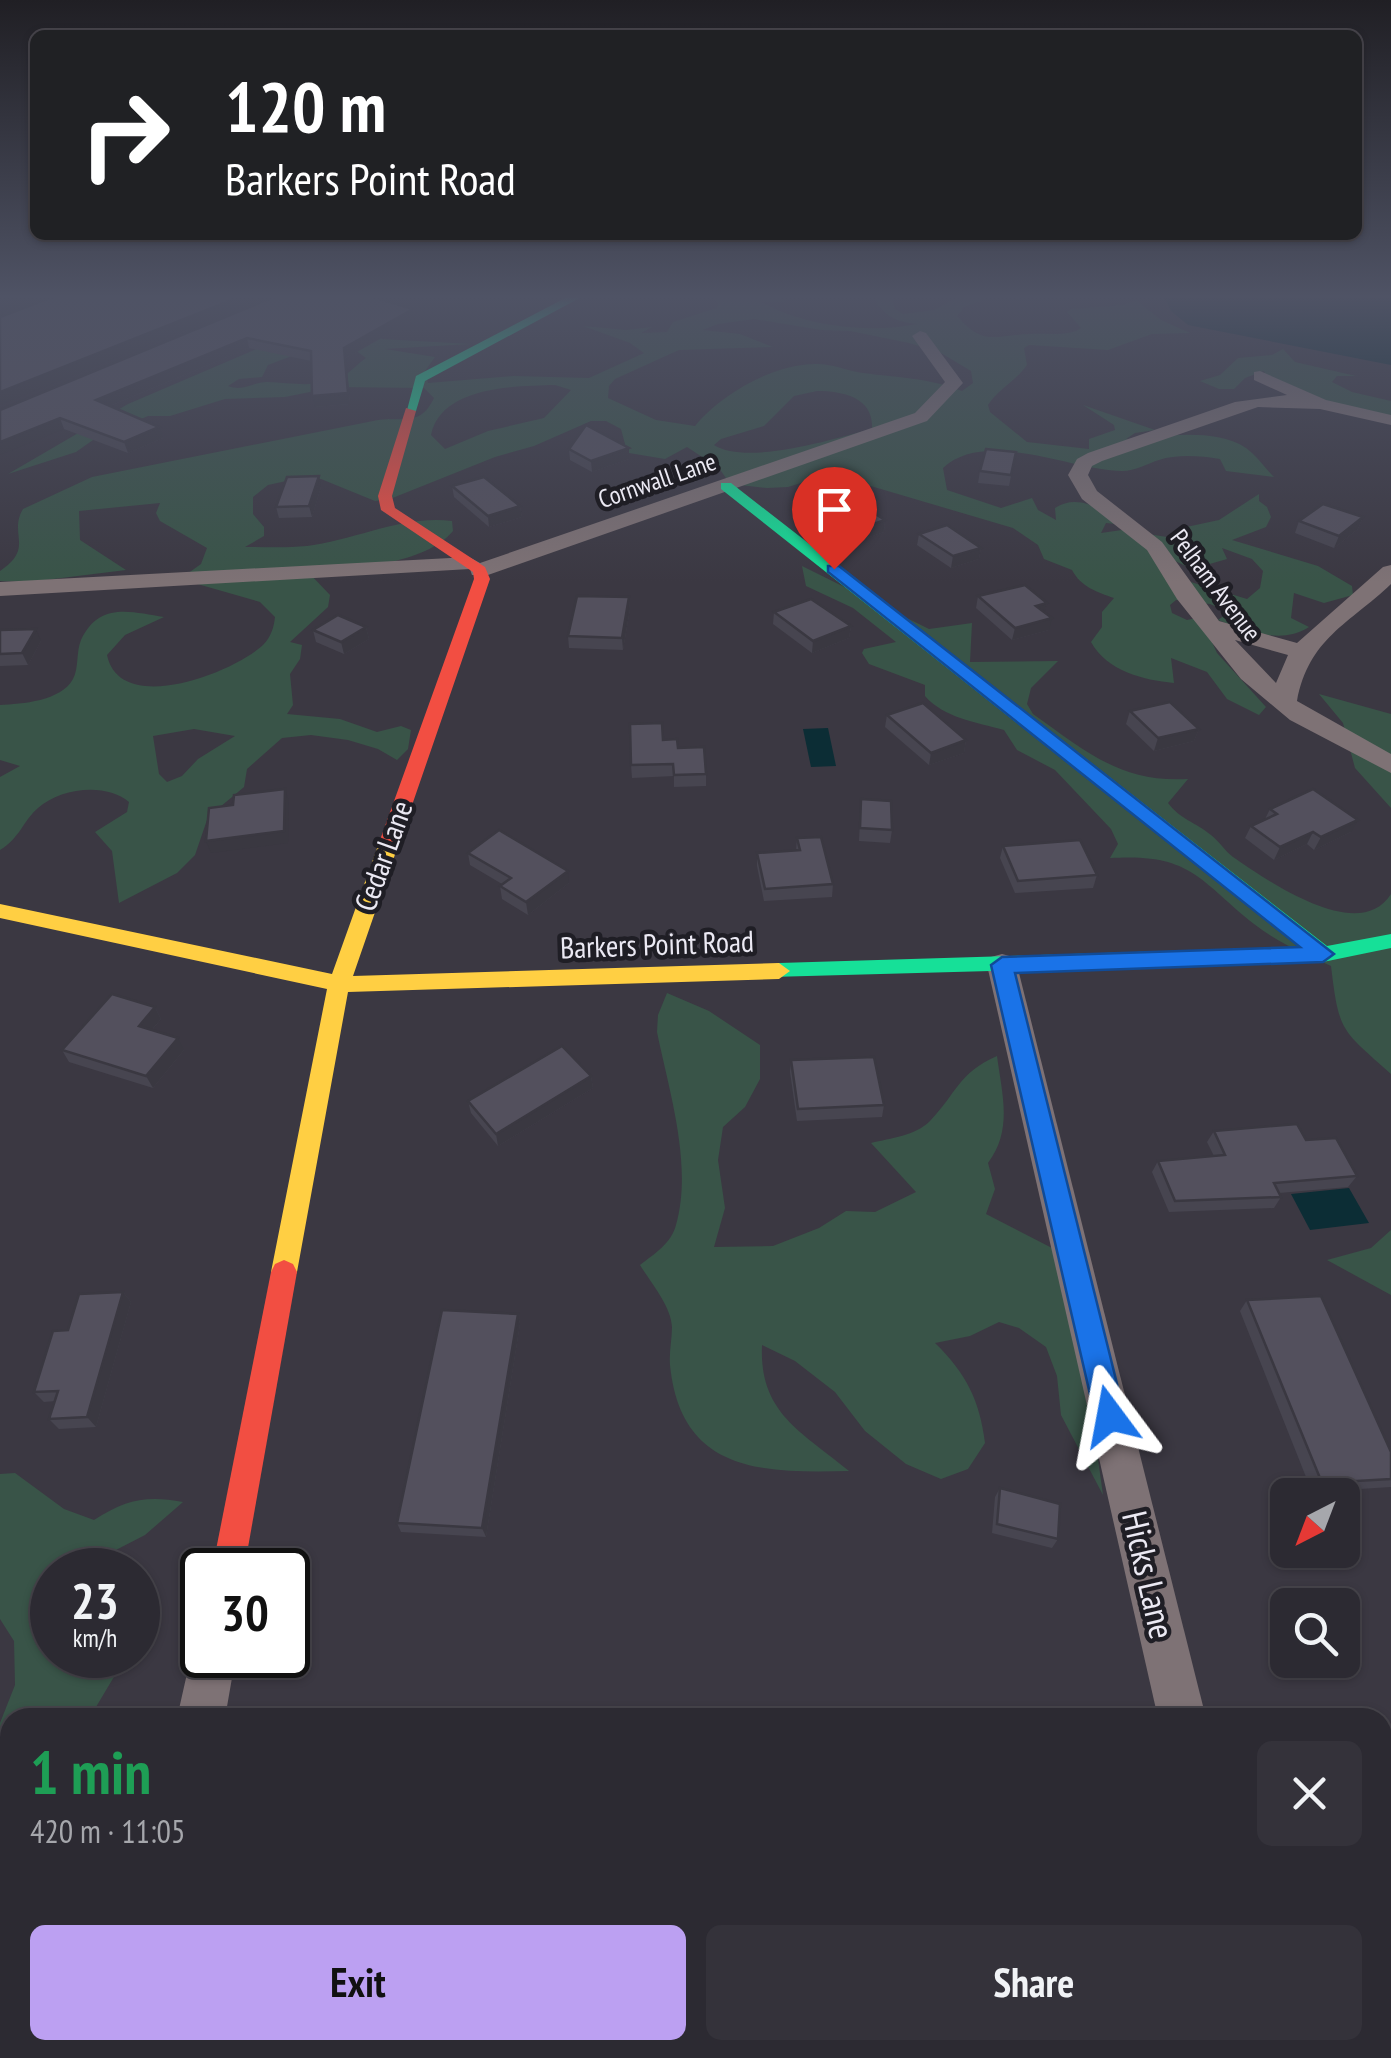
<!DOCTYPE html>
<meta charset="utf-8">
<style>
body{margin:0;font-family:"PT Sans Narrow",sans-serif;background:#34323a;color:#f1f3f6;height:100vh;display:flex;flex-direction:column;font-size:38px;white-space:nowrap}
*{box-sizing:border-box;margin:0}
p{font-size:32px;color:#a6a7ac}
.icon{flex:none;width:55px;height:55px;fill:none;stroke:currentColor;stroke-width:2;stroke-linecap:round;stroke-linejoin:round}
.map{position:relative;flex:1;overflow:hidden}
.details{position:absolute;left:0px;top:1708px;width:1392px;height:352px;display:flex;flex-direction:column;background:#2c2a32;border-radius:30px 30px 0 0;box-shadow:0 2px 8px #0004,0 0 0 2px #48464d}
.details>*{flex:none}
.guide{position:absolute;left:30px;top:30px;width:1332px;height:210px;border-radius:15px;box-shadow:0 2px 8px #0004,0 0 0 2px #48464d;background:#202124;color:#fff;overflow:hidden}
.needle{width:65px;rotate:222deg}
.buttons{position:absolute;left:1270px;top:1478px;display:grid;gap:20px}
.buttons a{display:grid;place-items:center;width:90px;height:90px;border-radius:15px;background:#2c2a32;box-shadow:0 2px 8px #0004,0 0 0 2px #48464d;font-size:50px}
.speed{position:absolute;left:30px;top:1548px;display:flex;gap:20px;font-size:50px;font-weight:700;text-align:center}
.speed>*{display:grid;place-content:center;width:130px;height:130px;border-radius:50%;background:#2c2a32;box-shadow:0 2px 8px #0004,0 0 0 2px #48464d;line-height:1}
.speed small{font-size:25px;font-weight:400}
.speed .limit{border:5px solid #111;border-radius:15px;background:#fff;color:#111}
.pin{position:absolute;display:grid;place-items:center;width:85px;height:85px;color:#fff;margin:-102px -42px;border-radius:50% 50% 50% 0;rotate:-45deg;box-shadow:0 0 10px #0007}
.pin .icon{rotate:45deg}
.me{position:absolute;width:110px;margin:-55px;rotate:347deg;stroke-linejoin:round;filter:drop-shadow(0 0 8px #0008)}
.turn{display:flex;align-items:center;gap:35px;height:210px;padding:0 30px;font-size:45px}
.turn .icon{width:130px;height:130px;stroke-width:2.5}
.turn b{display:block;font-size:70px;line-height:85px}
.round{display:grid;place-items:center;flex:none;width:105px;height:105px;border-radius:15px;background:#34323a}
.head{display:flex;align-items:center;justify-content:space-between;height:170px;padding:0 30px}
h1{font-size:60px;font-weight:700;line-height:75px;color:#1e9e55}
.cta{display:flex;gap:20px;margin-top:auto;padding:20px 30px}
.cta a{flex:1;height:115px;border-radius:15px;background:#bca0f2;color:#111;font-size:40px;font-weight:700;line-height:115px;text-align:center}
.cta a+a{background:#34323a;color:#f1f3f6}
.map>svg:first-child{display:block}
</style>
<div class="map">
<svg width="1391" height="2058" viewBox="0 0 1391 2058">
<rect width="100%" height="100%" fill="#3b3842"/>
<g fill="#395448" fill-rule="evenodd">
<path d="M708 294H777L786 302H761C805 326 867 334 917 324 895 322 882 315 872 294H891L895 309 903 314 934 310 964 294H999L964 307 957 316C984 347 995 335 1029 334 1045 333 1060 336 1076 331L1081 328 1067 312 1071 309 1124 305 1136 300 1161 320 1190 333 1152 334 1108 350 1029 345 1024 348 1027 365C1016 381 998 389 988 405L990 412 1027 442 1089 449V439L1115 430 1114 425 1083 405 1155 430 1135 433 1126 439C1162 437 1214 427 1246 448 1256 455 1265 468 1274 477L1226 471 1220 459C1200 456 1178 454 1159 460 1146 464 1136 471 1122 471 1071 470 986 428 943 468L947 490 1001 508 1032 498 1038 510 1056 520 1055 508C1079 492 1104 511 1125 525L1106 523 1101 533 1122 530 1167 537 1177 529 1219 520 1259 494V501L1267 507 1271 517 1266 527 1232 540 1318 566 1352 586 1353 595 1324 603 1294 593 1291 618 1309 627C1281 645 1247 631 1218 620L1229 612 1210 604 1176 600 1170 605 1172 613 1187 620 1196 618 1206 629 1217 653 1266 707 1259 715 1227 699 1207 672 1171 658 1174 683C1143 680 1107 671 1091 642L1102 627V612L1114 598C1097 592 1081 587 1072 570L1044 559 1038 545 1013 528 847 479 817 478 788 487 767 488 730 484 719 468 687 447 665 459 623 452 625 444 621 429 606 421H591L534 446 495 457 390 499 375 501 321 479 300 478 268 485 253 497V514L264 527V536L245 547C266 547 287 548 307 546 357 540 401 515 452 521L453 531C425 565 351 568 310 574L330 595 328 607 290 642 302 645 300 659 290 674 293 705 287 714 340 719 377 732 401 726 411 730 408 749 397 760 378 749 348 740 311 735 282 738 247 769 244 787 208 817 195 855 177 873 119 903 112 851 95 832 127 812 129 802C106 782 60 788 38 808 23 821 20 838 0 850V777L20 766 0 760V705C22 704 61 701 73 679 79 668 76 652 81 640 99 601 132 612 164 617L125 635 107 655C120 717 233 673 263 645 271 637 274 627 275 617L260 602 180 579 201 564 207 548 160 521 156 513 160 503 79 511 80 540 126 570 29 582 0 581V571C35 548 8 534 23 509L92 477 378 420C405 417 421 426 434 398L424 388 335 387 285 397 225 399 170 416H148L93 440 76 452 8 474 128 404 261 347 378 335 382 339 471 344 385 349 435 357 425 371 428 383 513 376 589 378 644 353 630 343 583 326 626 330 652 327 641 333 667 332 673 322 717 308 718 303ZM754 319 821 330 850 331 909 343 941 353 971 371 973 383 962 391C925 377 900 378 863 373 847 371 834 364 817 364 775 363 721 394 695 426L656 420 608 398 609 386 615 379 679 350 773 347 740 334 703 330 718 324ZM355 350 366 358C357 364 349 374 340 378 316 388 291 383 267 382 252 382 244 392 228 386L239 379 262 377 268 365 297 354ZM555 385 571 390 544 418 488 431 445 449 431 435C441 386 516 386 555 385ZM817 391C844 391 874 398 872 429 833 439 747 466 714 445L721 439 764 426 794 396ZM1222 548 1252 559 1263 571 1260 588 1247 599 1161 573V566L1173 560 1192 569 1227 559ZM194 729 235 736 198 759 182 776 167 782 159 774 153 736Z"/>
<path d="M1283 349 1295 362 1356 376H1337L1332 382 1352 392 1391 401V416L1309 397 1266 376 1264 371 1245 378 1234 389H1219L1200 381 1220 375 1238 358 1272 355Z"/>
<path d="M802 566 929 629 972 623 970 662 1058 661 1031 688 1027 704 1033 714C1085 751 1121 783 1188 779L1168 803C1180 819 1195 822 1211 835 1219 841 1225 851 1233 857 1268 881 1359 945 1391 894V1074C1341 1029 1339 1033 1331 966 1305 954 1278 943 1254 924 1198 879 1191 853 1110 858L1118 844 1111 829 1055 770 1017 750 1004 730C976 722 944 718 925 696V685L869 664 862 653 864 649 896 642 853 608 806 586Z"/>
<path d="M1319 694 1391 714V808L1355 768 1343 723Z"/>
<path d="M667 993 709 1011 760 1045V1079L745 1107 723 1127 718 1160 725 1208 714 1247 773 1246 819 1228 846 1211 875 1212 916 1192 871 1143C891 1138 915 1136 930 1121 957 1093 958 1073 997 1056 1002 1094 1013 1130 988 1163L995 1189 986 1214 1052 1248 1083 1352 1103 1495 1061 1415 1057 1376 1046 1347 1019 1328 999 1322 970 1336 935 1343C966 1373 980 1401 985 1443L968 1469 941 1479 906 1464 865 1431 835 1392 795 1361 762 1345C759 1413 801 1431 849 1471 762 1473 681 1473 670 1365 669 1352 672 1339 672 1327 671 1306 651 1283 640 1265 654 1254 671 1244 676 1225 693 1165 669 1091 657 1032L658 1015Z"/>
<path d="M1391 1230V1295L1327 1260 1371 1248Z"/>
<path d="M15 1473 64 1509 94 1520C125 1500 146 1495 183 1502L145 1535 112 1552 113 1570H52V1655H127L90 1717 10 1718V2050H172V2058H0V1723L15 1685 14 1641 0 1619V1474Z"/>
</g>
<g fill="#0c2d35">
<path d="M1163 294H1391V365L1188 325 1171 311Z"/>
<path d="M828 728 836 766 811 767 803 729Z"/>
<path d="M1349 1188 1369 1223 1310 1230 1291 1194Z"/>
</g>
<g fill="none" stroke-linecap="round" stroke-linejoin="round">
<g fill="#7e7275" fill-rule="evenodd">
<path d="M920 331 926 333 963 383 927 421 488 575H472L470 569 0 596V582L469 557 480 563 915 413 945 382 912 336Z"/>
<path d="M1260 371 1326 400 1391 415V425L1320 409 1258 407 1102 461 1092 466 1088 475 1097 491 1162 542 1219 621 1297 643 1383 567 1391 565V584C1349 624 1309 638 1297 701L1391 754V773L1290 720 1241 679 1177 599 1147 550 1082 499 1068 475 1077 459 1088 453 1235 402 1287 395 1254 380V372ZM1235 640 1288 655 1276 683Z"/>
<path d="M1002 954 1013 957 1017 965 1206 1718H1158L987 965 991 957Z"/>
<path d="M202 1635V1655H236L225 1718H177L195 1638Z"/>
<path d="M118 2050H174L173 2058H117Z"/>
<path d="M1234 2050H1290L1292 2058H1236Z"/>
</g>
<g fill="#16e098" fill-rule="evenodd">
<path d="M573 294H587L425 381 416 411 406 414 416 376Z"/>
<path d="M721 483H731L1327 946 1391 934V948L1323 962 771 977 768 971 771 965 779 963 1300 947 721 489Z"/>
</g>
<path fill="#ffcf43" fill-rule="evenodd" d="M390 834 400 840 353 976 779 963 790 971 779 979 348 992 297 1272 293 1280 284 1284 275 1280 271 1272 327 989 0 918V904L332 974 380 840Z"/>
<g fill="#f24e42" fill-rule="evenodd">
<path d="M406 408 416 411 392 496 395 508 485 567 490 579 400 840 390 846 380 840 474 579 473 572 381 510 378 496Z"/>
<path d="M284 1260 293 1264 297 1272 244 1570H212L271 1272 275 1264Z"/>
</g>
</g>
<g fill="#474550">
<path d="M281 294 413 309 415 319 346 358 350 404 315 407 311 361 249 348 110 406 163 438 128 453 64 429 0 410Z"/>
<path d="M569 449 629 459 592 472 570 460Z"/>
<path d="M1016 452 1009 486 978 483 980 471Z"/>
<path d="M452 486 520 506 522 517 489 527 454 497Z"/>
<path d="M321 487 312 517 279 518 276 507Z"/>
<path d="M811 499 885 520 884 532 858 541 810 510Z"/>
<path d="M1363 517 1358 529 1334 548 1295 533 1299 521Z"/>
<path d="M919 534 981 548 979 559 951 568 917 545Z"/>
<path d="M978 596 1047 603 1044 612 1049 630 1012 640 976 608Z"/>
<path d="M629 597 630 609 623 650 569 648 568 636Z"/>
<path d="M774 612 851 626 849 638 812 653 773 624Z"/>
<path d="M366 627 369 639 344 654 316 642 313 630Z"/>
<path d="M0 630 41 641 28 665 0 666Z"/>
<path d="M1130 711 1199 729 1194 741 1154 751 1126 724Z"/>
<path d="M887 715 966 740 964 753 929 765 885 727Z"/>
<path d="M663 740 678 748 706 774V786L674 787V776L632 778 631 765Z"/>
<path d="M861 799 892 830 890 843 859 841Z"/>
<path d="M1270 809 1351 832 1314 850 1307 844 1274 860 1245 838 1251 826 1265 819Z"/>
<path d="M797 838 833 884 832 897 764 901 757 866V853L796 851Z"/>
<path d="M1003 846 1097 875 1093 888 1015 893 1000 858Z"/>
<path d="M468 853 569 883 528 915 502 899 500 886 502 884 470 865Z"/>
<path d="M155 1007 161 1019 152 1030 184 1050 153 1088 69 1062 62 1050Z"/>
<path d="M791 1060 884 1105 882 1117 797 1121 790 1072Z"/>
<path d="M591 1076 593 1088 498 1146 471 1113 468 1101Z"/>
<path d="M1214 1131 1306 1140 1357 1176 1348 1187 1279 1193 1281 1197 1274 1208 1169 1212 1152 1172 1158 1161 1214 1156 1207 1142Z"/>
<path d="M123 1292 131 1302 96 1427 59 1429 49 1419 55 1401 44 1402 34 1392 68 1330Z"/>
<path d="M1247 1300 1391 1452V1487L1312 1492 1240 1311Z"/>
<path d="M518 1314 520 1324 486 1537 401 1532 397 1523Z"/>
<path d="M1000 1488 1058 1539 1052 1548 992 1533 995 1497Z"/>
</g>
<g fill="#3a3841">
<path d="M18 294H49L0 312V301Z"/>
<path d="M247 294H273L0 405V392Z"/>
<path d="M413 309 415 319 346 358 350 404 315 407 312 396 344 348Z"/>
<path d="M247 338 249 348 100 410 96 400Z"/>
<path d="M60 418 64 429 0 455V442Z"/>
<path d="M159 427 163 438 128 453 124 442Z"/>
<path d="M629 448V459L592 472 591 461Z"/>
<path d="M319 476 321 487 312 517 309 506Z"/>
<path d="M520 506 522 517 489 527 488 516Z"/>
<path d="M1363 517 1358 529 1334 548 1339 536Z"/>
<path d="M885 520 884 532 858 541 859 529Z"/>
<path d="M981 548 979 559 951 568 953 556Z"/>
<path d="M629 597 630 609 623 650 622 638Z"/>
<path d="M1047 603 1044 614 1036 606Z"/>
<path d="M1052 618 1049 630 1012 640 1015 628Z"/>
<path d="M851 626 849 638 812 653 813 641Z"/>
<path d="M366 627 369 639 344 654 341 642Z"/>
<path d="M36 629 41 641 28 665 22 653Z"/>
<path d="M1199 729 1194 741 1154 751 1158 738Z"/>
<path d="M966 740 964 753 929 765 931 753Z"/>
<path d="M285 789 289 801 288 843 211 853 206 841Z"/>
<path d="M1358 820 1351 832 1314 850 1321 837Z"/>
<path d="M1313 832 1307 844 1274 860 1280 847Z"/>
<path d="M568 871 569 883 528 915 526 902Z"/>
<path d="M155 1007 161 1019 145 1038 139 1026Z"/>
<path d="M178 1038 184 1050 153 1088 146 1076Z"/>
<path d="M591 1076 593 1088 498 1146 496 1134Z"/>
<path d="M123 1292 131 1302 96 1427 87 1417Z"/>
<path d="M518 1314 520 1324 486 1537 482 1528Z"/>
</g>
<g fill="#53505d" stroke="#3a3841" stroke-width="2.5">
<path d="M0 294H18L0 301Z"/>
<path d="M60 294H247L0 392V317Z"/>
<path d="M281 294H363L413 309 344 348 348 393 312 396 311 351 247 338 96 400 159 427 124 442 60 418 0 442V410Z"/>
<path d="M586 425 629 448 591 461 569 449Z"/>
<path d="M986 449 1016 452 1011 475 980 471Z"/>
<path d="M319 476 309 506 276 507 287 477Z"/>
<path d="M484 477 520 506 488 516 452 486Z"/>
<path d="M837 490 885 520 859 529 811 499Z"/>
<path d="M1323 504 1363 517 1339 536 1299 521Z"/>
<path d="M947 525 981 548 953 556 919 534Z"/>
<path d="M1025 585 1047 603 1036 606 1052 618 1015 628 978 596Z"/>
<path d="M577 596 629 597 622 638 568 636Z"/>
<path d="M811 599 851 626 813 641 774 612Z"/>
<path d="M338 615 366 627 341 642 313 630Z"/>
<path d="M36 629 22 653 0 654V630Z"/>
<path d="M1170 702 1199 729 1158 738 1130 711Z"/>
<path d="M923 703 966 740 931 753 887 715Z"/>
<path d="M662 723 663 740 677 739 678 748 704 747 706 774 674 775 673 764 631 765 630 724Z"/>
<path d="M285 789 284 831 206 841 209 808 233 805 234 795Z"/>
<path d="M1313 789 1358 820 1321 837 1313 832 1280 847 1251 826 1277 814 1270 809Z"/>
<path d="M861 799 891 801 892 830 860 828Z"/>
<path d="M499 830 568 871 526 902 500 886 511 878 468 853Z"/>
<path d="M821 837 833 884 765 889 757 853 800 850 797 838Z"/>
<path d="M1080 840 1097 875 1018 881 1003 846Z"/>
<path d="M112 994 155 1007 139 1026 178 1038 146 1076 62 1050Z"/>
<path d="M562 1046 591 1076 496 1134 468 1101Z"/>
<path d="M874 1057 884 1105 798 1109 791 1060Z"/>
<path d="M1297 1124 1306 1140 1336 1138 1357 1176 1274 1183 1281 1197 1175 1201 1158 1161 1225 1155 1214 1131Z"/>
<path d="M123 1292 87 1417 49 1419 58 1391 34 1392 53 1331 68 1330 79 1294Z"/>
<path d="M1321 1296 1391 1452V1479L1322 1483 1247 1300Z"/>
<path d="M442 1310 518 1314 482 1528 397 1523Z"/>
<path d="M1000 1488 1060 1504 1058 1539 997 1524Z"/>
<path d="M813 2050H965L944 2058H815Z"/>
</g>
<linearGradient id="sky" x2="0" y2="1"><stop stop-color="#201f24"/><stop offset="0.51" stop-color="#4f5365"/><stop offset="1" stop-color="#4f5365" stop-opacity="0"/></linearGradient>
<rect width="1391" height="582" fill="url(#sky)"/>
<path fill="#1a73e8" stroke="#114b97" stroke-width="2.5" d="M828 566H839L1334 954 1323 962 1015 973 1125 1416 1120 1426 1110 1431 1100 1426 1095 1416 991 965 1002 957 1300 947 828 572Z"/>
<g text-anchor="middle" stroke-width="9" stroke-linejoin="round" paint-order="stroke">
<g font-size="25" fill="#ebe9f3" stroke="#1f1e25">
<text transform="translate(657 480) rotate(-19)" y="9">Cornwall Lane</text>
<text transform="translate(1216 585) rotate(53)" y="9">Pelham Avenue</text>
</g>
<g font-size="30" fill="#ebe9f3" stroke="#1f1e25">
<text transform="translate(384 856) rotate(-70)" y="10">Cedar Lane</text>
<text transform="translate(657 945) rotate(-2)" y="10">Barkers Point Road</text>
</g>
<g font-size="35" fill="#ebe9f3" stroke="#1f1e25">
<text transform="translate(1148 1575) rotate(77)" y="12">Hicks Lane</text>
</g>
</g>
</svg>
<div class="buttons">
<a><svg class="needle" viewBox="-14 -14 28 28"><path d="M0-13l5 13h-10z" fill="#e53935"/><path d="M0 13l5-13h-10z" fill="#a6a7ac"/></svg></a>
<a><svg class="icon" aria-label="search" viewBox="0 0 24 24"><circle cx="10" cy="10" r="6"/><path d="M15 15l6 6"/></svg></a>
</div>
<div class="speed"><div>23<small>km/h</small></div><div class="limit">30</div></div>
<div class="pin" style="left:834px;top:569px;background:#d93025"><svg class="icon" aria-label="arrive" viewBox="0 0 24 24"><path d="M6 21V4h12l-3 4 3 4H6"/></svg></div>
<svg class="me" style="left:1110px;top:1416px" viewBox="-20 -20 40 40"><path d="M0-17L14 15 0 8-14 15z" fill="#1a73e8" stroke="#fff" stroke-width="4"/></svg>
<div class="guide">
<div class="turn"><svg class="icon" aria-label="right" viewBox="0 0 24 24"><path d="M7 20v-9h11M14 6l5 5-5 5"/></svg><div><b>120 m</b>Barkers Point Road</div></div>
</div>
<section class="details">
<div class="head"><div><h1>1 min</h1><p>420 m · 11:05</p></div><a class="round"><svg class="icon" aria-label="close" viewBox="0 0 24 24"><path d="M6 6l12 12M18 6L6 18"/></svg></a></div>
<div class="cta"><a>Exit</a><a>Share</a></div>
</section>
</div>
